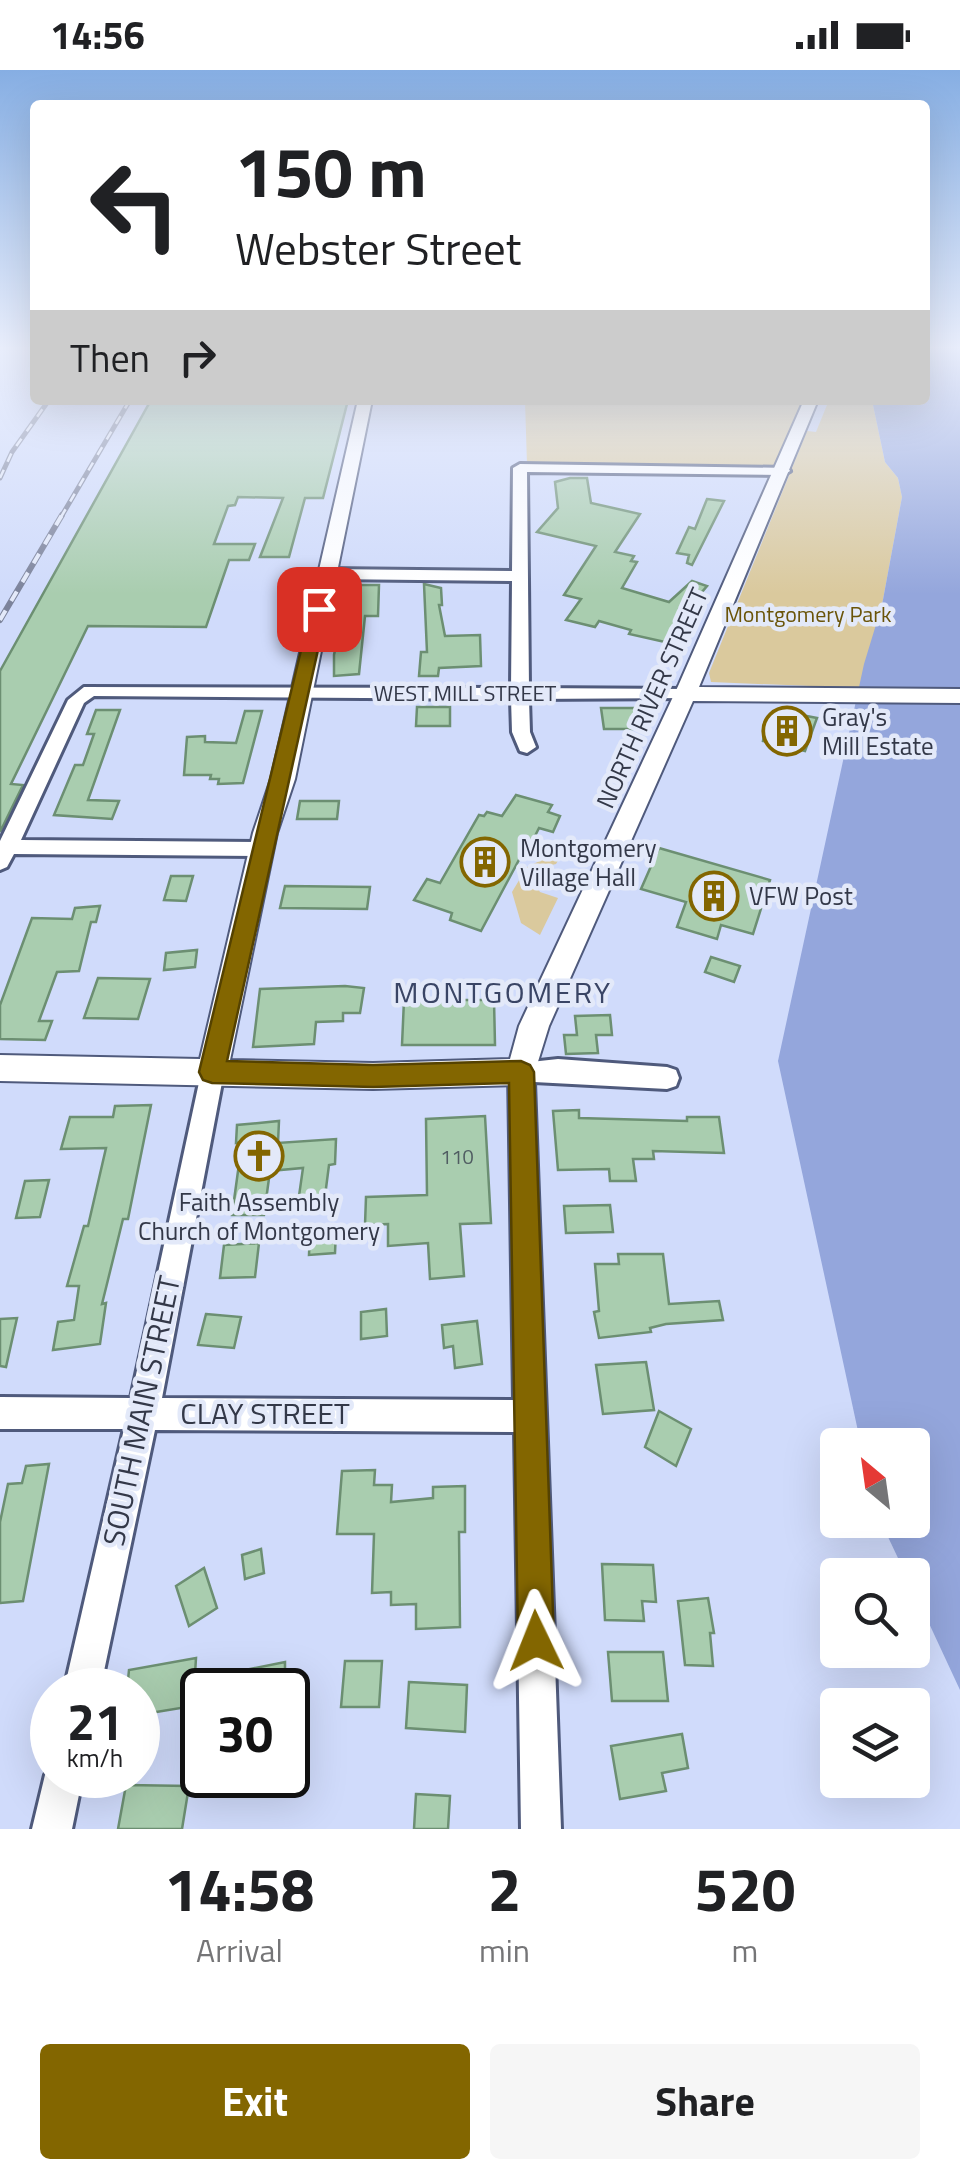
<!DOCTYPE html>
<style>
body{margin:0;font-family:"Titillium Web",sans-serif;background:#f6f6f6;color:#202124;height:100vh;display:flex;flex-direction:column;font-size:38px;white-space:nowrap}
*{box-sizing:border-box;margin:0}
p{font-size:32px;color:#757577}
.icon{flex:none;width:55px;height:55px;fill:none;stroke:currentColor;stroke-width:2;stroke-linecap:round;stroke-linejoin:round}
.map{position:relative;height:1759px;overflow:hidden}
.sheet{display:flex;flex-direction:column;background:#fff;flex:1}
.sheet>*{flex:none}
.guide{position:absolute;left:30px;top:30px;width:900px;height:305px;border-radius:10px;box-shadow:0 10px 40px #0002;background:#fff;color:#202124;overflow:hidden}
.needle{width:65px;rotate:331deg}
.tools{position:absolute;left:820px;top:1358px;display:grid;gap:20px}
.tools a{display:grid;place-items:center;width:110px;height:110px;border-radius:10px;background:#fff;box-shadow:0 10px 40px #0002;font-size:50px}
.speed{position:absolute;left:30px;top:1598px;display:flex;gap:20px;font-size:50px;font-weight:700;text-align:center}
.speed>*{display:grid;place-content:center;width:130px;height:130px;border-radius:50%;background:#fff;box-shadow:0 10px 40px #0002;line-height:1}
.speed small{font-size:25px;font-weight:400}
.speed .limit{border:5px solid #111;border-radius:15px;background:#fff;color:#111}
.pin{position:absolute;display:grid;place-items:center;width:85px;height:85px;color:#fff;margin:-42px;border-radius:20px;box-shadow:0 5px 15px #0006}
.me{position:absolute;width:110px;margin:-55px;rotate:358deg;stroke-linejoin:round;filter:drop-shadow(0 0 8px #0008)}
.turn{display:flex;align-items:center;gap:35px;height:210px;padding:0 40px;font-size:45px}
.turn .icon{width:130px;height:130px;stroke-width:2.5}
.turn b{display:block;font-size:70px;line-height:85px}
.then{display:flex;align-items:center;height:95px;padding:0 40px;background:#0003;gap:20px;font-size:38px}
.eta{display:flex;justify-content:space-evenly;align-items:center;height:170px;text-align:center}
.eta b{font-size:60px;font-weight:700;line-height:70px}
.cta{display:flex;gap:20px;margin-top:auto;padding:20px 40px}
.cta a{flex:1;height:115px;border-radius:10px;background:#836600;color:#fff;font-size:40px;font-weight:700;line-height:115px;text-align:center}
.cta a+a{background:#f6f6f6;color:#202124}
.status{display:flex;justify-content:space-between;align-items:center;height:70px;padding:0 50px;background:#fff;direction:ltr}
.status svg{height:28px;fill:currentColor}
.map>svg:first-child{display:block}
</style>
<div class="status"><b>14:56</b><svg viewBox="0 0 49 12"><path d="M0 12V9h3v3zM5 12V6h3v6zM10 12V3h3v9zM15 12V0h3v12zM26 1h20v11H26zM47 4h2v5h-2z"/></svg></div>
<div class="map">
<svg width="960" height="1759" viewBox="0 0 960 1759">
<rect width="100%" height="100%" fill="#d0dbfb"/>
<g fill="#dac99d">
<path d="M525 330H803L777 397 527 395Z"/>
<path d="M829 330H872L885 392 898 408 902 427 882 535 860 618 711 612 709 603 807 361 816 362Z"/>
<path d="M548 787 559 789 556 794 538 798 532 809 540 822 558 828 540 865 521 853 512 822 527 797Z"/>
</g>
<path fill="#94a6dc" d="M925 278H960V1620L913 1519 912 1505H906L880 1450H912V1375H861L778 991 864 594 882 535 902 427 898 408 885 392 872 330H925Z"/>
<g fill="#a9cdaf" stroke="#6c8f72" stroke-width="2.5">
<path d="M151 330H348L323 428H305L289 487H260L283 428 238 427 235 435 228 436 214 474H255L249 490H229L206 557 88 556 11 714 23 715 0 762V601Z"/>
<path d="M570 408H587L591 433 640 444 615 482 634 486 631 491 637 492 622 518 669 532 692 511 707 516 691 535 697 536 674 574 629 564 631 560 599 551 595 557 566 550 581 529 564 525 596 476 537 462 558 438 555 412Z"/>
<path d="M707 429 724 431 692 495 687 493 689 485 677 483 689 457 695 459Z"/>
<path d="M424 514 441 518 442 535H439L445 566 480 565 481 596 439 598 438 606H419L421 582H427Z"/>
<path d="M360 515H379L378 546H365L359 604 334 606V585L347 525H358Z"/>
<path d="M417 637H450V656H416Z"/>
<path d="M601 638H649L639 659H604Z"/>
<path d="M96 640H120L88 730 119 731 112 749 54 745 75 695H83L94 664H87Z"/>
<path d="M245 641H262L243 713 218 714 219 709H210L211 705H184L187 667 205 666V672L236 673Z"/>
<path d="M791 643 817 648 805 681 763 671 766 651 788 655Z"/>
<path d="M516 725 552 735 548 742 560 746 553 762 539 758 531 774 528 773 481 861 450 850 452 843 414 830 427 809 440 813 479 745 484 746 487 742 502 746Z"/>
<path d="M300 731H339L337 749H297Z"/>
<path d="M659 778 770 810 753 864 721 855 717 869 677 857 686 832 641 819Z"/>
<path d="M171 806H193L186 831 164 830Z"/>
<path d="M285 816 370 817 367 839 280 838Z"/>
<path d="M100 836 96 852H91L79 901 57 902 39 951H52L45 970 0 969V935L32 848 72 849 75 838Z"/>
<path d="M197 880 195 897 164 900 166 883Z"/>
<path d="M711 887 740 896 734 912 705 902Z"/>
<path d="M98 908 150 909 138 949 84 948Z"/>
<path d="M345 916 364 918 360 943H343V951L316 952 314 974 253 977 260 919Z"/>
<path d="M404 930H494L495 975H402Z"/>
<path d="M610 945 612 965H596L598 983 566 984 564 965H577L575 946Z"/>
<path d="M151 1035 128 1149H123L102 1234 106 1233 100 1274 53 1280 58 1252 74 1250 79 1216H67L84 1156H88L106 1078 61 1079 70 1047H113L115 1036Z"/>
<path d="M579 1040V1048L687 1051V1047H719L724 1083 653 1081 654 1089H633L636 1111H610L609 1099 558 1100 553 1041Z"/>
<path d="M485 1046 491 1153 460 1154 464 1206 430 1209 428 1173 388 1176V1154L365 1155 366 1127 427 1125 426 1049Z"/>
<path d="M279 1051 278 1073 336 1069 335 1094 329 1095 325 1126H299L303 1098 270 1101 264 1145H232L242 1072 236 1073 237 1055Z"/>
<path d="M49 1110 40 1147 16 1148 25 1111Z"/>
<path d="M610 1135 613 1162 566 1163 564 1136Z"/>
<path d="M336 1160 335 1183 309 1185 310 1162Z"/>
<path d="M259 1173 255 1207 220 1208 224 1175Z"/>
<path d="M618 1184H663L669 1234 719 1231 723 1250 666 1254 650 1258 651 1262 599 1268 594 1242 599 1241 595 1194H619Z"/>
<path d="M386 1239 387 1266 361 1269V1242Z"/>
<path d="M206 1244 241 1247 234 1278 198 1275Z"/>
<path d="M17 1248 6 1297 0 1296V1249Z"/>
<path d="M477 1251 482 1294 455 1298 453 1276 444 1278 442 1255Z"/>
<path d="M646 1292 654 1340 603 1344 596 1295Z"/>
<path d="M659 1341 691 1359 676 1396 645 1377Z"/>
<path d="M49 1394 23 1531 0 1533V1452L8 1414 22 1413 26 1396Z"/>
<path d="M375 1400 374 1415H392L391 1432 433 1428V1417L465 1416V1462H459L460 1557 416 1559V1534L391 1535V1522L372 1523 374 1464H337L342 1401Z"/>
<path d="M261 1479 264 1503 245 1509 242 1485Z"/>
<path d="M602 1494 653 1495 656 1532 642 1531 644 1551 605 1550Z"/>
<path d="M204 1498 217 1538 189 1556 176 1516Z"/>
<path d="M708 1528 714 1563H710L713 1596 685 1595 678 1531Z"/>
<path d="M608 1582H663L668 1631H612Z"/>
<path d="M196 1588 193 1636 138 1645V1620H127L129 1600Z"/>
<path d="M345 1591H382L379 1637H341Z"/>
<path d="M285 1592V1620H240V1601Z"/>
<path d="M409 1612 467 1615 465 1662 406 1658Z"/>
<path d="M682 1664 688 1698 662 1703 666 1721 620 1729 611 1676Z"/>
<path d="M126 1715 189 1716 182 1759H118Z"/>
<path d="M416 1724 450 1726 448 1759H414Z"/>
</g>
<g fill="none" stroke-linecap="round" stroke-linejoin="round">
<g stroke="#4f5a7c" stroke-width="6">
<g id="minor">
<path d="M520 394 788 398 790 401 783 405 527 402 529 618 684 619 690 620V628L529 629 530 662 536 677 527 683 520 681 512 662 511 629 94 626 84 633 21 770 262 772 272 779 262 786 14 784 7 797 0 800V771L68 630 84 617 511 618 512 511 327 509 319 504 327 499 512 501 513 398Z"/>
<path d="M558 989 667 997 676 1000 679 1008 676 1016 667 1019 534 1012 561 1759H521L515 1362 155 1360 100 1620H64L124 1359H0V1327L131 1328 203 994 212 991 221 994 224 1002 162 1328 514 1330 509 1002 512 994Z"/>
<path d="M52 1691V1705H83L72 1759H32L45 1705Z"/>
</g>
</g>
<g stroke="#4f5a7c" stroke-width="4">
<path id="tertiary" d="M358 330H372L295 709 277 763 230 990 373 993 510 989 519 956 679 614 804 330H818L699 617 960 619V633L693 631 549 956 532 1011 521 1015 373 1019 0 1011V985L200 989 253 763 271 709Z"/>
</g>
<use href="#minor" fill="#fff" fill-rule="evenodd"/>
<use href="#tertiary" fill="#fff" fill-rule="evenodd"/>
<g stroke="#7c839b" stroke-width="5">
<g id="rail-far1">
<path d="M0 408 12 382 49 330"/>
<path d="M61 447 130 330"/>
</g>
</g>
<g stroke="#7c839b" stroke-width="6">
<path id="rail" d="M0 550 62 445"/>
</g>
<use href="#rail-far1" stroke="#e3e9f9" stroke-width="2.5" stroke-dasharray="9" stroke-linecap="butt"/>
<use href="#rail" stroke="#e3e9f9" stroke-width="4" stroke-dasharray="11" stroke-linecap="butt"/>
</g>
<linearGradient id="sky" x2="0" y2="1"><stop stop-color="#86aee3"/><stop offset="0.53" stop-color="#eaeffd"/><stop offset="1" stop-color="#eaeffd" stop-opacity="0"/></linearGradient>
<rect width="960" height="524" fill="url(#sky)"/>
<path fill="#836600" stroke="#554200" stroke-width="2.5" d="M319 534 327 539 227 991 373 995 521 991 530 995 534 1002 554 1571 549 1584 536 1589 524 1584 518 1571 509 1013 373 1017 212 1013 203 1010 199 1002 311 539Z"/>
<defs>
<g id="building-ring" transform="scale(2.5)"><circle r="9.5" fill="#e3e9f9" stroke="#836600" stroke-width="1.5"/><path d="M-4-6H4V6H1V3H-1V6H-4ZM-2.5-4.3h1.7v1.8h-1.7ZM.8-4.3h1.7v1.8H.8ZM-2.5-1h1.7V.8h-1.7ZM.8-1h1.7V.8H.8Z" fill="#836600"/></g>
<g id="church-ring" transform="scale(2.5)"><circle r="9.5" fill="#e3e9f9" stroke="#836600" stroke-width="1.5"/><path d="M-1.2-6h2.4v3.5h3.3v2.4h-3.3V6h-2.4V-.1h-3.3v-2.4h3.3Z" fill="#836600"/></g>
</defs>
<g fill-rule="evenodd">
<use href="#building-ring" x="787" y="661"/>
<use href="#building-ring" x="485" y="792"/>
<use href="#building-ring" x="714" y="826"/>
<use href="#church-ring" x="259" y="1086"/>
</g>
<g text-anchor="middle" stroke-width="9" stroke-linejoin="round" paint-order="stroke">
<g font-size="20" fill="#505d62">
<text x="457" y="1094">110</text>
</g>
<g font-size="22" fill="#6a5409" stroke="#e3e9f9">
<text x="808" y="552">Montgomery Park</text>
</g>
<g font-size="22" fill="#333848" stroke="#e3e9f9">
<text x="465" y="631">WEST MILL STREET</text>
</g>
<g font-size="25" fill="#333848" stroke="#e3e9f9">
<text transform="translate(652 628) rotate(-66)" y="9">NORTH RIVER STREET</text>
</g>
<g font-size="25" fill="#333848" stroke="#e3e9f9" text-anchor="start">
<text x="822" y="656">Gray's<tspan x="822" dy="29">Mill Estate</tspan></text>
<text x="520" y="787">Montgomery<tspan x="520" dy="29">Village Hall</tspan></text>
<text x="749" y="835">VFW Post</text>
<text x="259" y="1141" text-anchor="middle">Faith Assembly<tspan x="259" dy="29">Church of Montgomery</tspan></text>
</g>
<g font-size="30" letter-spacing="2.5" fill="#3a4565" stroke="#e3e9f9">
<text x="503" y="933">MONTGOMERY</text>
</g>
<g font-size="30" fill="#333848" stroke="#e3e9f9">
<text transform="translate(142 1341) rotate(-78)" y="10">SOUTH MAIN STREET</text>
<text x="265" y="1354">CLAY STREET</text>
</g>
</g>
</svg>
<div class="tools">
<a><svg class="needle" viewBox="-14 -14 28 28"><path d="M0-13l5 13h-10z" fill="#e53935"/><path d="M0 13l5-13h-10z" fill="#757577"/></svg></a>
<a><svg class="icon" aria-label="search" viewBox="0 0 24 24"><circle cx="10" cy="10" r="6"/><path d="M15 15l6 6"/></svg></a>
<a><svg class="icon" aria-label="layers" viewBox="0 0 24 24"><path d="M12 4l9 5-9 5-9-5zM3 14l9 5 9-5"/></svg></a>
</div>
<div class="speed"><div>21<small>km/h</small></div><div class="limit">30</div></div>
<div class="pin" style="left:319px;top:539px;background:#d93025"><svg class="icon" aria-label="arrive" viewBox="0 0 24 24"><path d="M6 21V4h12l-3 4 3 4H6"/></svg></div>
<svg class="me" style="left:536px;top:1571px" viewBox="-20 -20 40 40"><path d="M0-17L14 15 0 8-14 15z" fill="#836600" stroke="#fff" stroke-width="4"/></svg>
<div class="guide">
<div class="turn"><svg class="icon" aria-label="left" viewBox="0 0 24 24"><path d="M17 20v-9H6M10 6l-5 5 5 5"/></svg><div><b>150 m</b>Webster Street</div></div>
<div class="then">Then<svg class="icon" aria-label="right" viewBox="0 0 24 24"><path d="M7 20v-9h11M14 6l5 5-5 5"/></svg></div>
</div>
</div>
<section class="sheet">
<div class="eta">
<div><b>14:58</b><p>Arrival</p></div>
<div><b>2</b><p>min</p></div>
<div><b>520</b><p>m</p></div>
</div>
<div class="cta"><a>Exit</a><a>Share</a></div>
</section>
